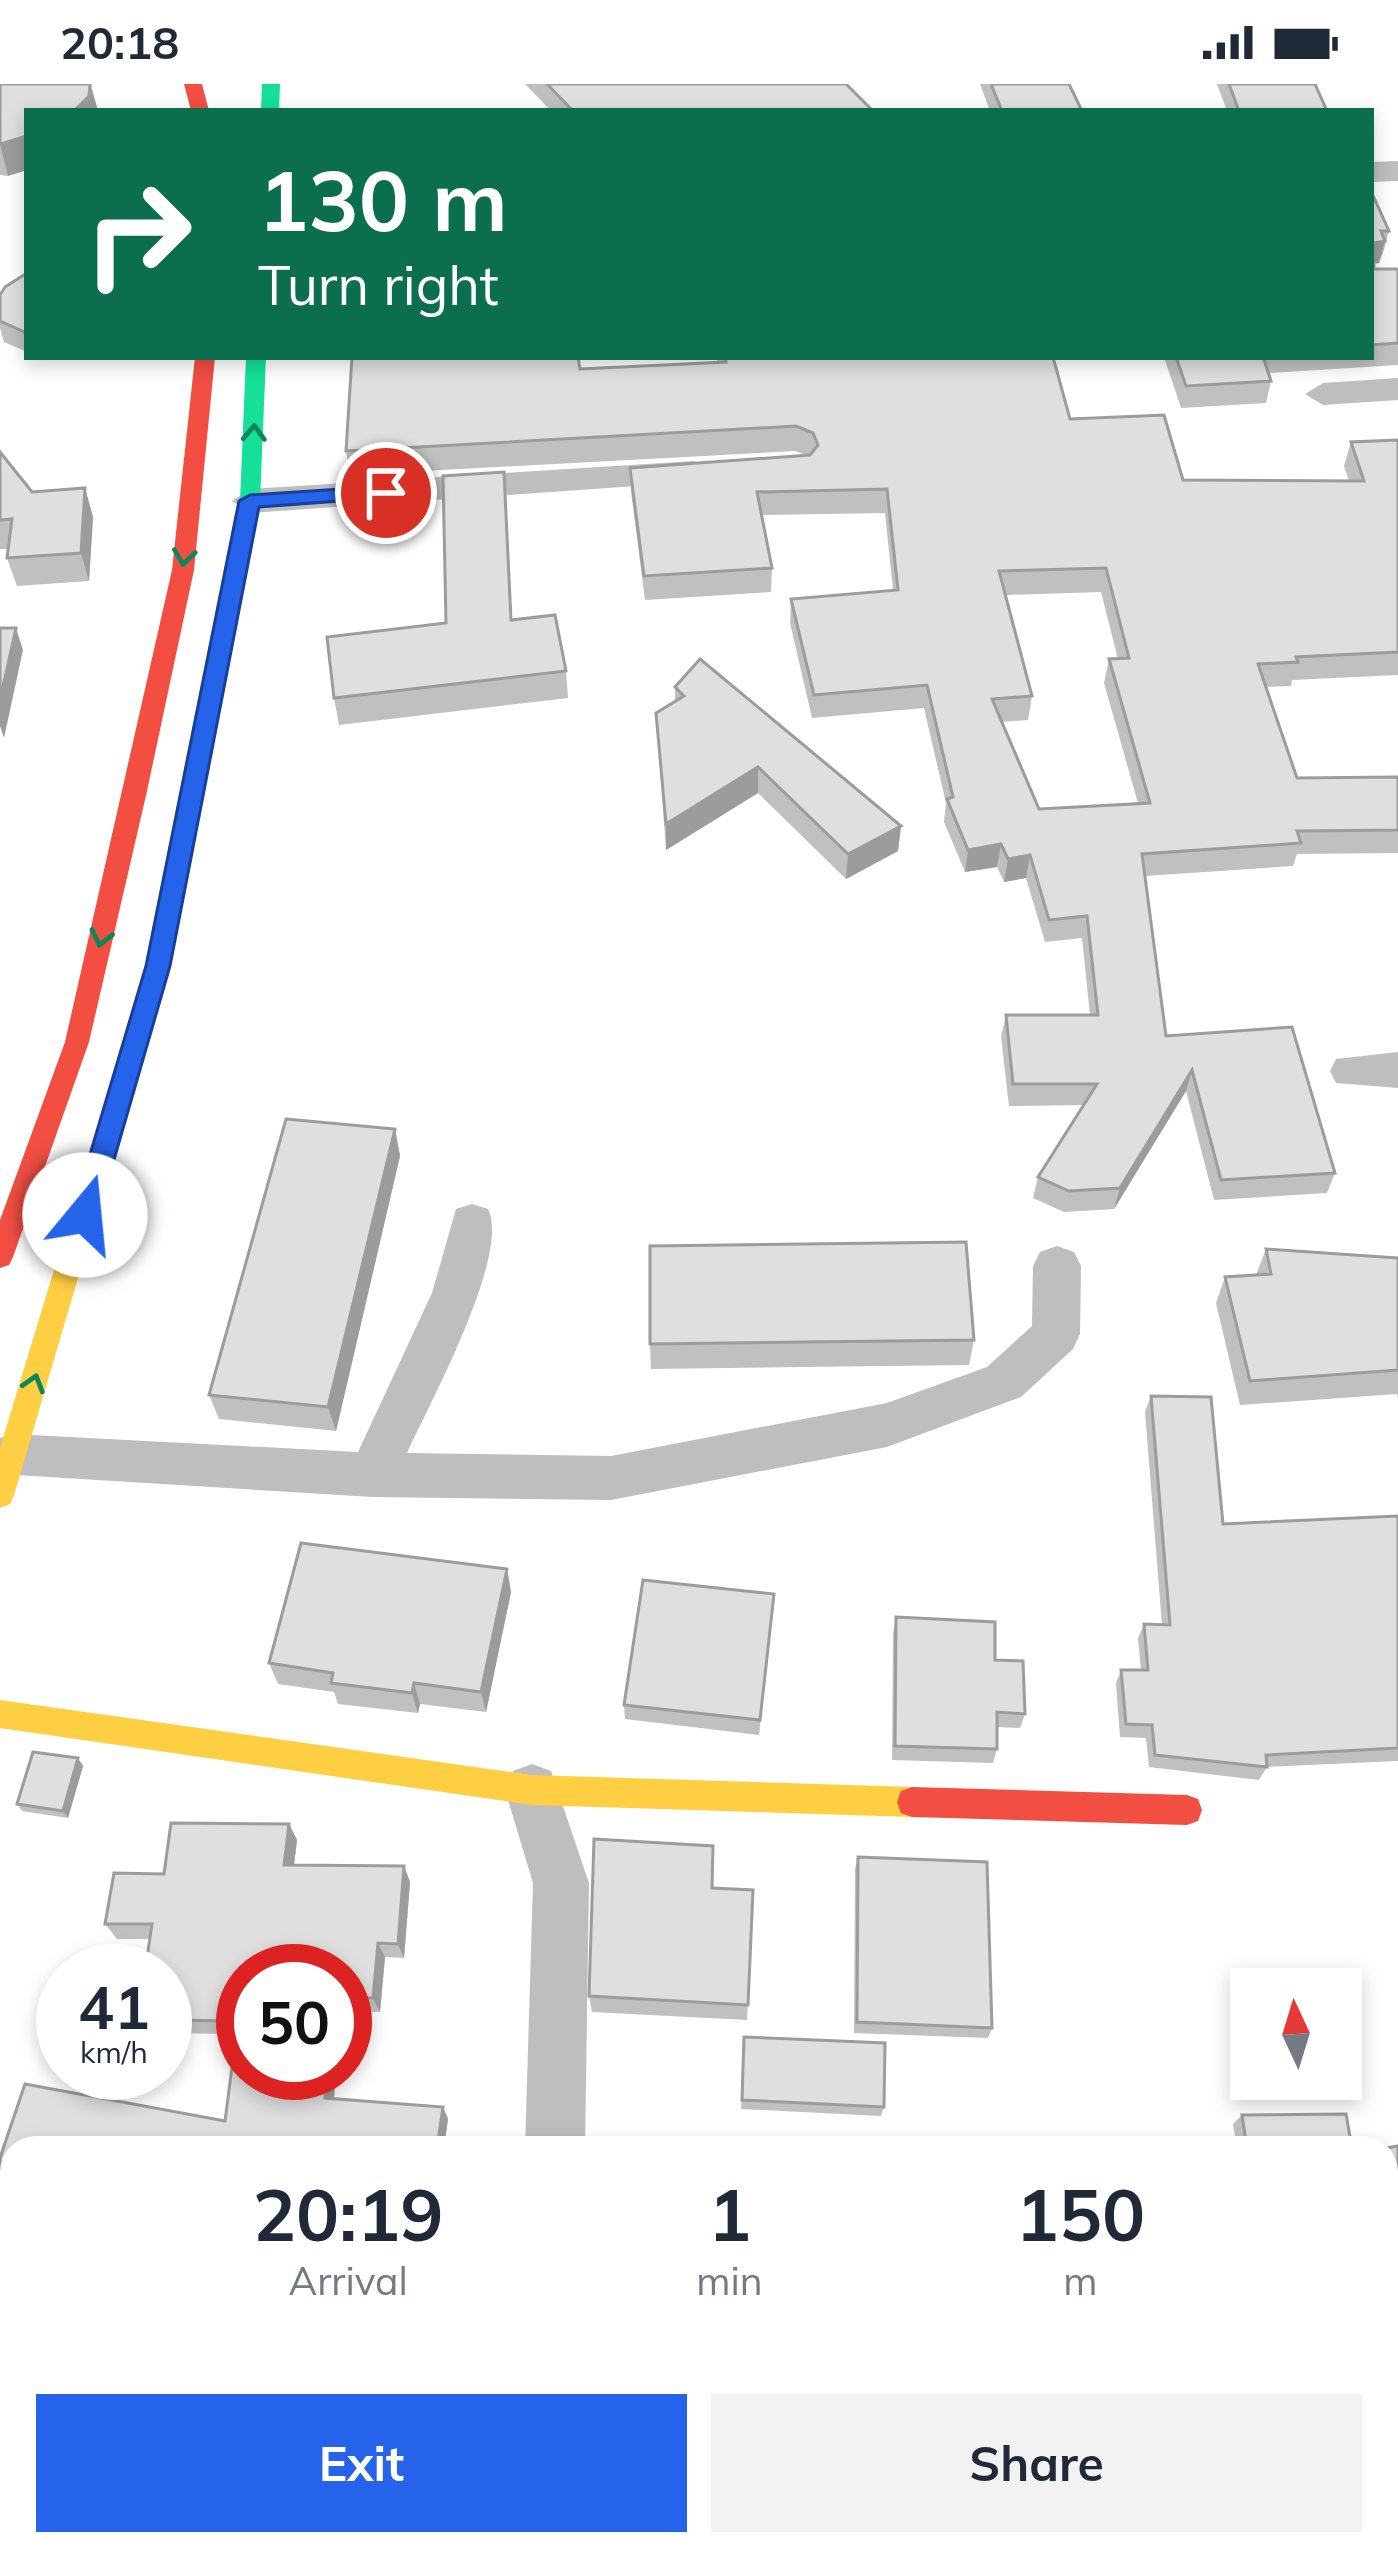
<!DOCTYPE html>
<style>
body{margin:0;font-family:Mulish,sans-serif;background:#f2f2f3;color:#1f2937;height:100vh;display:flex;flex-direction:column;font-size:45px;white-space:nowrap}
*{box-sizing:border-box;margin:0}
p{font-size:39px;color:#747a83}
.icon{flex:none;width:66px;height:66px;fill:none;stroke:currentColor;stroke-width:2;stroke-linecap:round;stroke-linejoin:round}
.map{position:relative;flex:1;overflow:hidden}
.panel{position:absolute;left:0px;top:2052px;width:1398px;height:420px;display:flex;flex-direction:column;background:#fff;border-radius:36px 36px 0 0;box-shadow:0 6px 18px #0003}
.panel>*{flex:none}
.guide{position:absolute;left:24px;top:24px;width:1350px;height:252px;border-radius:0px;box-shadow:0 6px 18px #0003;background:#0b6e4f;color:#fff;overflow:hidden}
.needle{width:78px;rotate:356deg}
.controls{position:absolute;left:1230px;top:1884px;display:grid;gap:24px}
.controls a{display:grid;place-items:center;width:132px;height:132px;border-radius:0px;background:#fff;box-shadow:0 6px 18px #0003;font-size:60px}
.speed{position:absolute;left:36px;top:1860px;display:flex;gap:24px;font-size:60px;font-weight:700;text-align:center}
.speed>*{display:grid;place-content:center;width:156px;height:156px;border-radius:50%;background:#fff;box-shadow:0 6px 18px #0003;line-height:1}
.speed small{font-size:30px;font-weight:400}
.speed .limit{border:18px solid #d22;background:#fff;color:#111}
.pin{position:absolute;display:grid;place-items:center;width:102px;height:102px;color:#fff;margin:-51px;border:6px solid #fff;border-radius:50%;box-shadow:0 3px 12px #0007}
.me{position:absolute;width:132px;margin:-66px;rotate:17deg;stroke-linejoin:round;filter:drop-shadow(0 0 9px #0008)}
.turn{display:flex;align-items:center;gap:42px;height:252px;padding:0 36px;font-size:54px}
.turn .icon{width:156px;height:156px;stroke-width:2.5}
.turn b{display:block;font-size:84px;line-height:102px}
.eta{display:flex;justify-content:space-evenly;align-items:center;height:204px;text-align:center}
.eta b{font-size:72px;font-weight:700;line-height:84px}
.cta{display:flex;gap:24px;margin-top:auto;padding:24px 36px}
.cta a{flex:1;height:138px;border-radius:0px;background:#2563eb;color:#fff;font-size:48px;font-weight:700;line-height:138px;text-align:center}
.cta a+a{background:#f2f2f3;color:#1f2937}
.status{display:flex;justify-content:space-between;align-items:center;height:84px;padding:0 60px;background:#fff;direction:ltr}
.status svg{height:33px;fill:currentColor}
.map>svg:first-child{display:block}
</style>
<div class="status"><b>20:18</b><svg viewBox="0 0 49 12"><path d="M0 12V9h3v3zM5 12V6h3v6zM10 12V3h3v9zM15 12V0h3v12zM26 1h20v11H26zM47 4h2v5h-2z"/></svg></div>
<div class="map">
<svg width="1398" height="2472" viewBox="0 0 1398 2472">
<rect width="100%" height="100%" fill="#fff"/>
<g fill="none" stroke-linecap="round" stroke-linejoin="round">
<g fill="#bebebe" fill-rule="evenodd">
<path d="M1398 77V97L1371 98V78Z"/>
<path d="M1398 294V316L1323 321 1305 310 1323 299Z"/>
<path d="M694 377 712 389 707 397 250 429 232 417 250 405Z"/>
<path d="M1398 968V1004L1336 999 1330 987 1336 975Z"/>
<path d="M472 1120 488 1125C511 1170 429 1321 407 1369L611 1372 887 1319 987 1283 1032 1242 1033 1182 1040 1168 1057 1162 1074 1168 1081 1182 1080 1250 1073 1265 1021 1313 887 1363 611 1416 372 1413 0 1390V1354L12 1350 358 1368 432 1209 456 1125Z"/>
<path d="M532 1680 551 1687 589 1799 585 2064H525L533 1799 505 1706 513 1687Z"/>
<path d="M512 2460H578L577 2472H511Z"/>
</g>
<g fill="#16e098" fill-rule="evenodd">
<path d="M262 0H280L279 27H261Z"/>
<path d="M246 273H266L260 417 221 619 210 627 199 619 240 417Z"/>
</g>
<g fill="#ffcf43" fill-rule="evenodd">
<path d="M210 611 221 619 170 882 14 1411 10 1420 0 1424V1364L146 882 199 619Z"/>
<path d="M0 1616 532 1691 912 1703 923 1707 927 1718 923 1729 912 1733 532 1721 0 1644Z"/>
</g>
<g fill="#f24e42" fill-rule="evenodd">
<path d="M184 0H202L209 27H191Z"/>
<path d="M195 273H215L194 486 147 707 89 958 13 1173 9 1181 0 1184V1136L65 958 172 486Z"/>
<path d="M912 1703 1187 1711 1198 1715 1202 1726 1198 1737 1187 1741 912 1733 901 1729 897 1718 901 1707Z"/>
</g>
</g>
<g fill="#c0c0c0" fill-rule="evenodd">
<path d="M0 0H91L98 27H27L8 92 0 91Z"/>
<path d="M525 0H846L873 27H551Z"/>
<path d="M980 0H1069L1082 27H990Z"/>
<path d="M1217 0H1315L1327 27H1227Z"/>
<path d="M1371 107 1389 147 1383 169 1379 179 1374 180V185H1398V281L1268 289 1271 297 1266 319 1181 324 1164 273H1371Z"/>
<path d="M27 189V268L4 258 0 244V211Z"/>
<path d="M37 273H87L44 276Z"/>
<path d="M716 273H1053L1070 335 1183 396 1349 397 1344 382 1351 358 1398 356V591L1292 596 1291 602 1266 603 1297 694 1398 693V769L1297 770 1293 782 1145 792 1166 952 1335 1089 1327 1109 1214 1116 1186 1007 1114 1125 1064 1128 1033 1114 1038 1093 1084 1021 1009 1022 1001 953 1006 931H1090L1082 854 1045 858 1026 794 1004 798 997 783 965 788 944 738 946 719 924 624 812 634 790 539 791 515 893 506 885 429 761 431 772 484 771 508 645 516 631 408 630 384 809 372 795 367 350 391 346 367 580 285 718 278ZM1101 508 1118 575H1109L1104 599 1138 719 1039 725 1001 638 1028 636 1032 612 1005 511Z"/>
<path d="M0 368 32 408 85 404 93 433 89 497 17 502 7 474 8 465H0Z"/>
<path d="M504 388 512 536 566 587 568 614 339 641 334 614 446 539Z"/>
<path d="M675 603 901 742 898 767 846 795 758 709 666 766 656 629 675 617Z"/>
<path d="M395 1045 400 1072 336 1347 219 1335 209 1311Z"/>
<path d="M1266 1165 1398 1174V1315L1397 1310 1240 1321 1216 1219 1225 1193 1256 1191Z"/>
<path d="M974 1256 969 1281 651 1285 650 1260Z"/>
<path d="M1151 1312 1223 1440 1398 1432V1677L1267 1683 1259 1696 1149 1683 1146 1654 1120 1653 1116 1599 1121 1586H1141L1138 1554 1144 1540 1162 1541 1145 1328Z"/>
<path d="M507 1485 511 1508 486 1628 420 1620 418 1629 338 1620 334 1608 278 1600 269 1579Z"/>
<path d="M774 1510 759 1651 625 1635 624 1621Z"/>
<path d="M896 1533 995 1576 1025 1630 1020 1644 997 1643V1665L993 1679 892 1676 893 1549Z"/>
<path d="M83 1682 68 1734 22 1727 17 1720Z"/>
<path d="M171 1739 289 1740 297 1756 294 1781 404 1782 410 1798 404 1874 385 1873 380 1928 345 1927V1887H243V1989H336L334 2015 443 2023 448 2035 444 2064H12V2343L0 2341V2074L25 2000 225 2037 236 1950 165 1949V1887H145L150 1855H117L105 1840 114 1789 164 1790Z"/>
<path d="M858 1773 992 1944 988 1954 854 1949 855 1785Z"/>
<path d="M712 1804 753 1806 747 1936 592 1928 589 1912Z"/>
<path d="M744 1953 884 2023 881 2032 741 2025Z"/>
<path d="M1242 2031 1352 2064H1237L1233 2040Z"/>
<path d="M1398 2062V2141L1386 2142V2064Z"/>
<path d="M1398 2262V2342L1386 2296V2267Z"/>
</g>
<g fill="#9c9c9c">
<path d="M90 0 98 27H74Z"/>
<path d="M27 52V86L8 92 0 60Z"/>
<path d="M1385 157 1379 179 1371 180 1374 159Z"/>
<path d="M85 404 93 433 89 497 81 469Z"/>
<path d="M16 544 23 566 4 654 0 642V616Z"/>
<path d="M758 683V709L666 766V740Z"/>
<path d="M901 742 898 767 846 795 848 770Z"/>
<path d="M1001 760 997 783 965 788 968 766Z"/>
<path d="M1030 771 1026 794 1004 798 1008 775Z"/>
<path d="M1192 986 1186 1007 1114 1125 1120 1104Z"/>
<path d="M395 1045 400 1072 336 1347 328 1323Z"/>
<path d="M507 1485 511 1508 486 1628 481 1608Z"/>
<path d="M414 1599 420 1620 418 1629 412 1609Z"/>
<path d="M78 1674 83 1682 68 1734 63 1727Z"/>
<path d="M289 1740 297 1756 292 1797 284 1781Z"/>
<path d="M404 1782 410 1798 404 1874 398 1860Z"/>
<path d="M378 1859 385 1873 380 1928 373 1914Z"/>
<path d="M327 1989H336L333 2026 325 2014Z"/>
<path d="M443 2023 448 2035 444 2064H437Z"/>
<path d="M486 2460H491L490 2472H485Z"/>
</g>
<g fill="#dfdfdf" stroke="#9c9c9c" stroke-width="3" fill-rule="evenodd">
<path d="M0 0H90L89 12 74 27H27V52L0 60Z"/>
<path d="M547 0H846L873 27H573Z"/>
<path d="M991 0H1069L1082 27H1002Z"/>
<path d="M1229 0H1315L1327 27H1239Z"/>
<path d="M1371 107 1389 147H1381L1385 157 1374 159V185H1398V259L1371 261Z"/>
<path d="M27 189V249L0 237V211L5 203Z"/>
<path d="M352 273H578L580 285 726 278 725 273H1053L1070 335 1164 331 1183 396 1364 397 1351 358 1398 356V568L1296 573 1298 578 1258 580 1297 694 1398 693V746L1297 747 1301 759 1142 770 1166 952 1292 943 1335 1089 1221 1096 1192 986 1120 1104 1069 1107 1038 1093 1097 1000H1013L1006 931H1098L1087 832 1049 836 1030 771 1008 775 1001 760 968 766 947 715 953 713 927 601 814 611 791 515 898 506 887 405 757 408 772 484 644 492 630 384 810 371 818 361 813 349 796 342 346 367ZM1106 484 1129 574 1109 575 1150 719 1039 725 992 615 1032 612 999 487Z"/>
<path d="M1176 273H1263L1271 297 1186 302Z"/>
<path d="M0 368 32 408 85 404 81 469 7 474 12 435 0 436Z"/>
<path d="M504 388 511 536 555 531 566 587 334 614 327 553 446 539 443 392Z"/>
<path d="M0 544H16L0 616Z"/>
<path d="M700 575 901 742 848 770 758 683 666 740 656 629 684 612 675 603Z"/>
<path d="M286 1035 395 1045 328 1323 209 1311Z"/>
<path d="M966 1158 974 1256 650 1260V1162Z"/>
<path d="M1266 1165 1398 1174V1286L1250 1297 1225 1193 1271 1190Z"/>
<path d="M1151 1312 1211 1313 1223 1440 1398 1432V1664L1266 1671 1267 1683 1155 1671 1152 1641 1126 1640 1121 1586H1148L1144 1540 1170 1541Z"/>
<path d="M301 1459 507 1485 481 1608 414 1599 412 1609 331 1599 333 1589 269 1579Z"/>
<path d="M643 1496 774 1510 760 1636 624 1621Z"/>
<path d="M896 1533 995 1538V1576L1023 1577 1025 1630 997 1628V1665L895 1662Z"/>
<path d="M33 1668 78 1674 63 1727 17 1720Z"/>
<path d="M171 1739 289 1740 284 1781 404 1782 398 1860 378 1859 373 1914H345V1887H243V1989H327L325 2014 443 2023 437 2064H12V2340L0 2338V2074L25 2000 225 2037 238 1937 165 1936V1887H145L152 1840H105L114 1789 164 1790Z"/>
<path d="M594 1755 713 1762 712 1804 753 1806 748 1921 589 1912Z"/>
<path d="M858 1773 987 1778 992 1944 857 1938Z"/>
<path d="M744 1953 885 1959 884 2023 742 2016Z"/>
<path d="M1346 2030 1352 2064H1247L1242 2031Z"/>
<path d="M1398 2062V2133L1388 2134 1386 2128V2064Z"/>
<path d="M165 2460H486L485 2472H163Z"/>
</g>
<defs><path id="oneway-chevron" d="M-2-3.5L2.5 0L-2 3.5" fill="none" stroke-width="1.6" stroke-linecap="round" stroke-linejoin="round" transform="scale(3)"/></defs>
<g stroke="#0d865b">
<use href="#oneway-chevron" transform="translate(254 349) rotate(-88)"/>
<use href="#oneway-chevron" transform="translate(184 473) rotate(98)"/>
<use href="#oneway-chevron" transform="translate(101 854) rotate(103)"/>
<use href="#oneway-chevron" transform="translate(34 1299) rotate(-73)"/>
</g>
<path fill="#2563eb" stroke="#184099" stroke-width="3" d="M386 402 394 404V413L259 423 170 882 98 1131 94 1138H76L72 1131 146 882 239 417 250 411Z"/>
</svg>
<div class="controls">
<a><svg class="needle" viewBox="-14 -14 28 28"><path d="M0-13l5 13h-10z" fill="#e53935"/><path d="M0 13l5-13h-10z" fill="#747a83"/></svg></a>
</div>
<div class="speed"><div>41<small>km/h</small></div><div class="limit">50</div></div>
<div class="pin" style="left:386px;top:409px;background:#d93025"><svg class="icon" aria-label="arrive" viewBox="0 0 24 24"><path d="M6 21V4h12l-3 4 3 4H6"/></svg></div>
<svg class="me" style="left:85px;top:1131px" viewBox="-20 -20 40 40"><circle r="19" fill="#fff"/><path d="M0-13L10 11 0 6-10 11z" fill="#2563eb"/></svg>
<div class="guide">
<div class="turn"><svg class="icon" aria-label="right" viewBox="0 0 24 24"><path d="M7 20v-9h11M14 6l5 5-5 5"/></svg><div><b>130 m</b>Turn right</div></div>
</div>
<section class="panel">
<div class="eta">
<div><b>20:19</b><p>Arrival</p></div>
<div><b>1</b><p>min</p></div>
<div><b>150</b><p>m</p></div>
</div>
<div class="cta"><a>Exit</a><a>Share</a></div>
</section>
</div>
